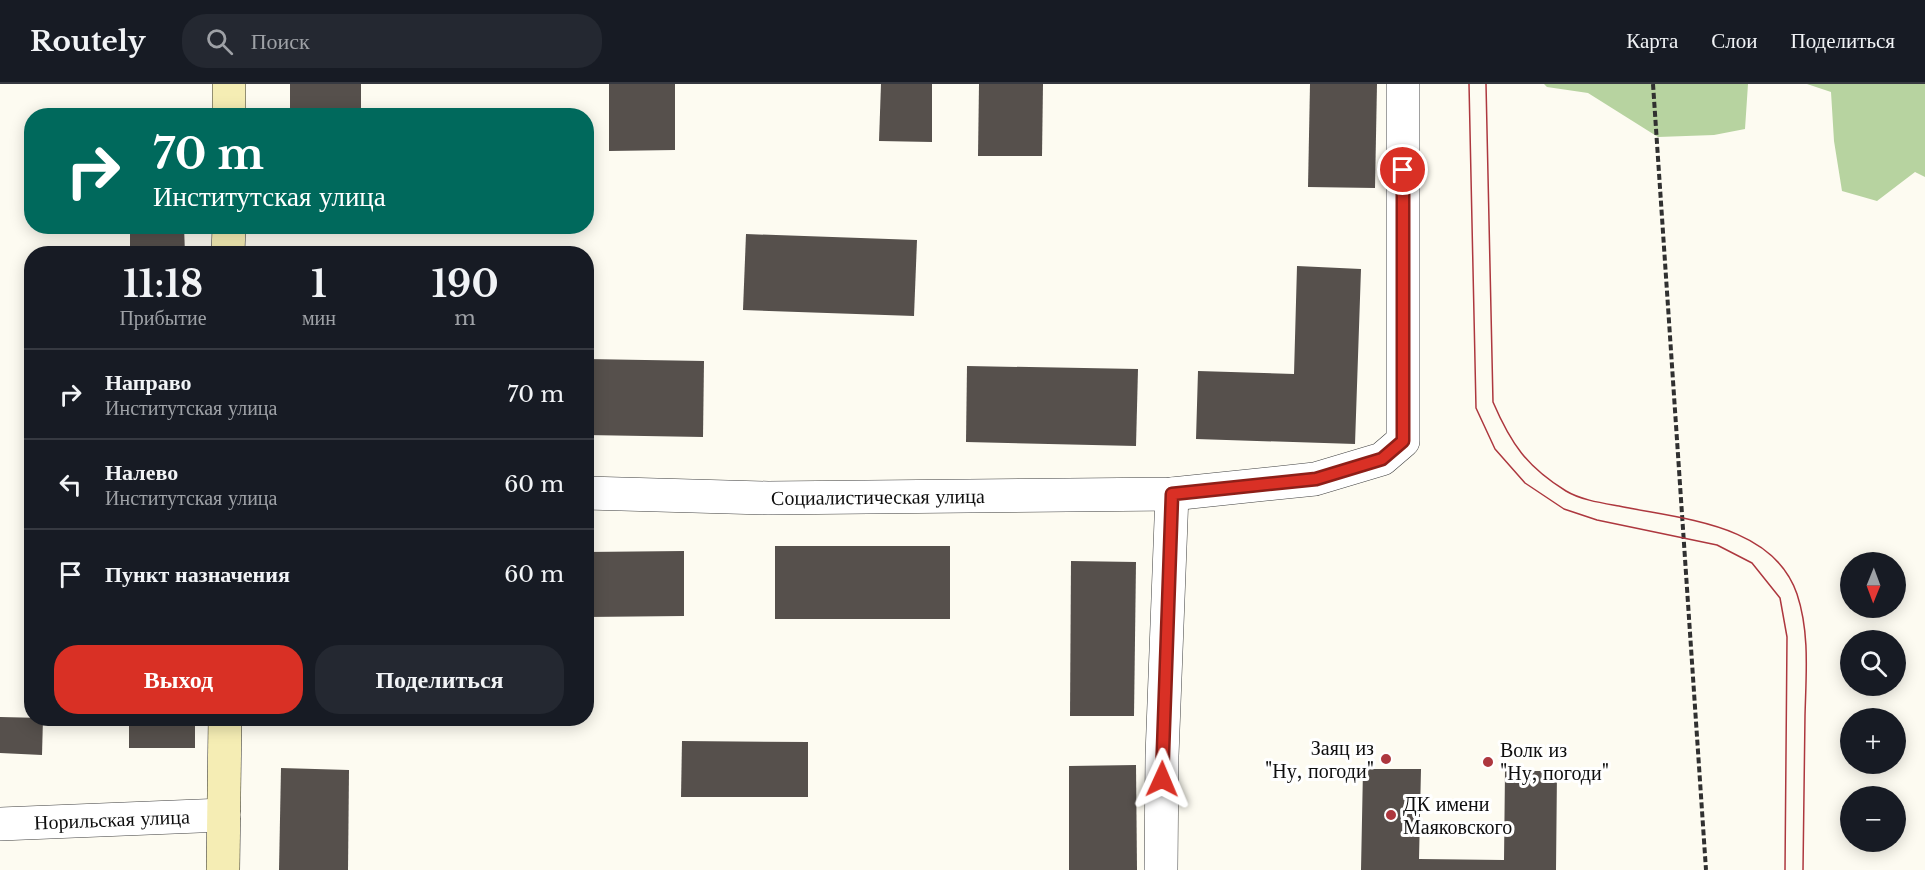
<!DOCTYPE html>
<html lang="ru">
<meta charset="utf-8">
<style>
body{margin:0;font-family:"Libre Baskerville",serif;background:#242831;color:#f1f3f6;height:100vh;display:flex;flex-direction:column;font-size:22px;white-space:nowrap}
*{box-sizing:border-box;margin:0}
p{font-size:20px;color:#9ea1a6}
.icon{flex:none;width:33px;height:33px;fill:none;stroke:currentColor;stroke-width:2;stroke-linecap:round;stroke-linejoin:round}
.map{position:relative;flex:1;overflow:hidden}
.side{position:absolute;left:24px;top:162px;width:570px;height:480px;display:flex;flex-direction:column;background:#171b24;border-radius:24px;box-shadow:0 3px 15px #0003}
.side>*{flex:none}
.guide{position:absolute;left:24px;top:24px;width:570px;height:126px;border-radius:24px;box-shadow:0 3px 15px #0003;background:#00695c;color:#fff;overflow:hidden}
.needle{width:39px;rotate:181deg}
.fabs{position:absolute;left:1840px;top:468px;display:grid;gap:12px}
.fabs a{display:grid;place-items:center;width:66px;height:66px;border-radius:50%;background:#171b24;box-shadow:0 3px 15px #0003;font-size:30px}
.pin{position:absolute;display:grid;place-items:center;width:51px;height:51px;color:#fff;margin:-26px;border:3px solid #fff;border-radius:50%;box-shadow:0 2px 6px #0007}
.me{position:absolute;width:66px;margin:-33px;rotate:1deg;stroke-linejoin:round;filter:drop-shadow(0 0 4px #0008)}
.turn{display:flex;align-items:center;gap:21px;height:126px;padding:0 30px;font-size:27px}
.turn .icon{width:78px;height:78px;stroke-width:2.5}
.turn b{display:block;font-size:42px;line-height:51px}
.eta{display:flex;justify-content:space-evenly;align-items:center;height:102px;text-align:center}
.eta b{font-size:36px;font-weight:700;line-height:42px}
.action{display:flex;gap:12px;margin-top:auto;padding:12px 30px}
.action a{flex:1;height:69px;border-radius:24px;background:#d93025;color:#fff;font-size:24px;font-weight:700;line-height:69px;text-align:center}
.action a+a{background:#242831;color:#f1f3f6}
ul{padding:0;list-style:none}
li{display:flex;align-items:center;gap:18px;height:90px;padding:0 30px;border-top:2px solid #363941}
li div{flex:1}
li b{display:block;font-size:22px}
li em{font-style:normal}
header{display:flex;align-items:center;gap:36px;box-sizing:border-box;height:84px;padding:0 30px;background:#171b24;border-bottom:2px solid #363941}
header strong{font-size:28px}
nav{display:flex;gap:33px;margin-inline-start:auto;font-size:21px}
.search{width:420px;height:54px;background:#242831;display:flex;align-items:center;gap:15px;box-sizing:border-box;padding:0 21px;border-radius:24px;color:#9ea1a6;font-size:22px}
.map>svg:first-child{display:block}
</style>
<header>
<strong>Routely</strong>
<div class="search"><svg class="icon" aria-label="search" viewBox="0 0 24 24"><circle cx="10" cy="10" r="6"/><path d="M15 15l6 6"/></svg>Поиск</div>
<nav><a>Карта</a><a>Слои</a><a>Поделиться</a></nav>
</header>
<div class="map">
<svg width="1925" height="786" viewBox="0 0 1925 786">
<rect width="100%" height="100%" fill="#fdfbf1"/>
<g fill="#b7d3a0">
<path d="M1544 0H1748L1745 45 1714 51 1658 53 1588 9 1547 3Z"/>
<path d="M1807 0H1925V93L1915 88 1877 117 1842 107 1834 57 1831 8Z"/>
</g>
<g fill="#56504c">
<rect x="290" y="0" width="71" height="32"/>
<path d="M609 0H675V66L609 67Z"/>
<path d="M881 0H932V58L879 57Z"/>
<path d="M979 0H1043L1042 72H978Z"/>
<path d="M1310 0H1377L1375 104 1308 103Z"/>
<path d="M130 142H184L185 170H130Z"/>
<path d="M746 150 917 156 914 232 743 226Z"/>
<path d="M1297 182 1361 185 1355 360 1196 355 1198 287 1294 290Z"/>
<path d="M586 275 704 277 703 353 586 351Z"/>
<path d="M967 282 1138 285 1136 362 966 358Z"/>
<rect x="775" y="462" width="175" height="73"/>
<path d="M684 467V532L586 533V468Z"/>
<path d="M1071 477 1136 478 1134 632H1070Z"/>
<path d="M0 633 43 634 42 671 0 669Z"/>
<rect x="129" y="634" width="66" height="30"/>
<path d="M278 634H337V639L278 637Z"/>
<path d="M682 657 808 658V713H681Z"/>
<path d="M1136 681 1137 786H1069V682Z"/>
<path d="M281 684 349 686 348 786H279Z"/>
<path d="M1363 685H1421L1419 775 1504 776 1505 687H1557L1556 786H1361Z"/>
</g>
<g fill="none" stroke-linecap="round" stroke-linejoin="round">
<g stroke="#414141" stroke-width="34">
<g id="street">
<path id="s1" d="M586 409 768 414 1172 410 1315 395 1382 375 1403 357V0"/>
<path id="s2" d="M0 740 224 731"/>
<path d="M1161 786 1162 672 1172 410"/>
</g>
</g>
<g stroke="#303030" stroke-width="34">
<g id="secondary">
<path d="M229 32V0"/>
<path d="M228 170 229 142"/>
<path d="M223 786 225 634"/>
</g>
</g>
<path stroke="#303030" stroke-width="4" stroke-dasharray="6 3" stroke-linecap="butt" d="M1653 0 1706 786"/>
<use href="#street" stroke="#fff" stroke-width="33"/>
<use href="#secondary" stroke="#f5edb4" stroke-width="33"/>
<g stroke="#ad373e" stroke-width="1.5">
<path d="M1469 0 1476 324 1495 365 1525 399 1564 425 1597 436 1717 461 1752 479 1780 514 1787 553 1785 786"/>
<path d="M1486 0 1493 318C1511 360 1527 383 1566 407 1581 416 1602 419 1619 422 1679 435 1773 439 1797 510 1810 549 1806 591 1805 632 1804 683 1804 735 1803 786"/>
</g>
</g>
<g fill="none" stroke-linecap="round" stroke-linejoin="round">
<g stroke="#8d1f18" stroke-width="15">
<path id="route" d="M1162 695 1172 410 1316 395 1382 375 1403 357V86"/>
</g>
<use href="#route" stroke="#d93025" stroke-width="10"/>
</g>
<g fill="#ad373e" stroke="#fff" stroke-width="2">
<circle cx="1386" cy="675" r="6"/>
<circle cx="1488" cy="678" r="6"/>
<circle cx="1391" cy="731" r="6"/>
</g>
<g text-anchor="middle" stroke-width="6" stroke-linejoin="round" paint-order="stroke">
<g font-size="20" fill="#0e0e0e" stroke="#fff">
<text dy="7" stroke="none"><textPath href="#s1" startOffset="292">Социалистическая улица</textPath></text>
<text dy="7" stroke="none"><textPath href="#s2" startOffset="112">Норильская улица</textPath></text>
</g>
<g font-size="20" fill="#0e0e0e" stroke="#fff" text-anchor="start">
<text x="1374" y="671" text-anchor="end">Заяц из<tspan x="1374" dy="23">"Ну, погоди"</tspan></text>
<text x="1500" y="673">Волк из<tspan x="1500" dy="23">"Ну, погоди"</tspan></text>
<text x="1403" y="727">ДК имени<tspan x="1403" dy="23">Маяковского</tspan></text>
</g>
</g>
</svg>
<div class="fabs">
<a><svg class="needle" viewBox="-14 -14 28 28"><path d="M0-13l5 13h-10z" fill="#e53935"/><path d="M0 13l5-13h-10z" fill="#9ea1a6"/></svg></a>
<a><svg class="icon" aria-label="search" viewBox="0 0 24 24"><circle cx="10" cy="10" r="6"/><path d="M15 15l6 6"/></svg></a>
<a>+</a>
<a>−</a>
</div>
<div class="pin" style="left:1403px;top:86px;background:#d93025"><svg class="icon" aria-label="arrive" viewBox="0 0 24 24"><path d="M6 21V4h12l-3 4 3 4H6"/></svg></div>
<svg class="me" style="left:1162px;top:695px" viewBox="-20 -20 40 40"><path d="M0-17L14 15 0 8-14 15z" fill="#d93025" stroke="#fff" stroke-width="4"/></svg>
<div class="guide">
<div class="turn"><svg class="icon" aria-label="right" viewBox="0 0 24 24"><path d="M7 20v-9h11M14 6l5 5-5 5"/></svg><div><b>70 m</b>Институтская улица</div></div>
</div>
<section class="side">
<div class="eta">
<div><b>11:18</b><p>Прибытие</p></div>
<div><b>1</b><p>мин</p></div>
<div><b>190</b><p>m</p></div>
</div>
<ul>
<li><svg class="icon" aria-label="right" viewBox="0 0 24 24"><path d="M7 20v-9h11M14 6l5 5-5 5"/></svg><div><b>Направо</b><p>Институтская улица</p></div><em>70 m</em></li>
<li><svg class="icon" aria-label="left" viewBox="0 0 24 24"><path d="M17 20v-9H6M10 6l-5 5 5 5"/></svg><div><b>Налево</b><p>Институтская улица</p></div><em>60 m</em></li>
<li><svg class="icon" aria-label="arrive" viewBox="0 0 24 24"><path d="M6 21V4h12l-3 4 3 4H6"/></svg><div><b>Пункт назначения</b></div><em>60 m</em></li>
</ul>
<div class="action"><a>Выход</a><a>Поделиться</a></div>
</section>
</div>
